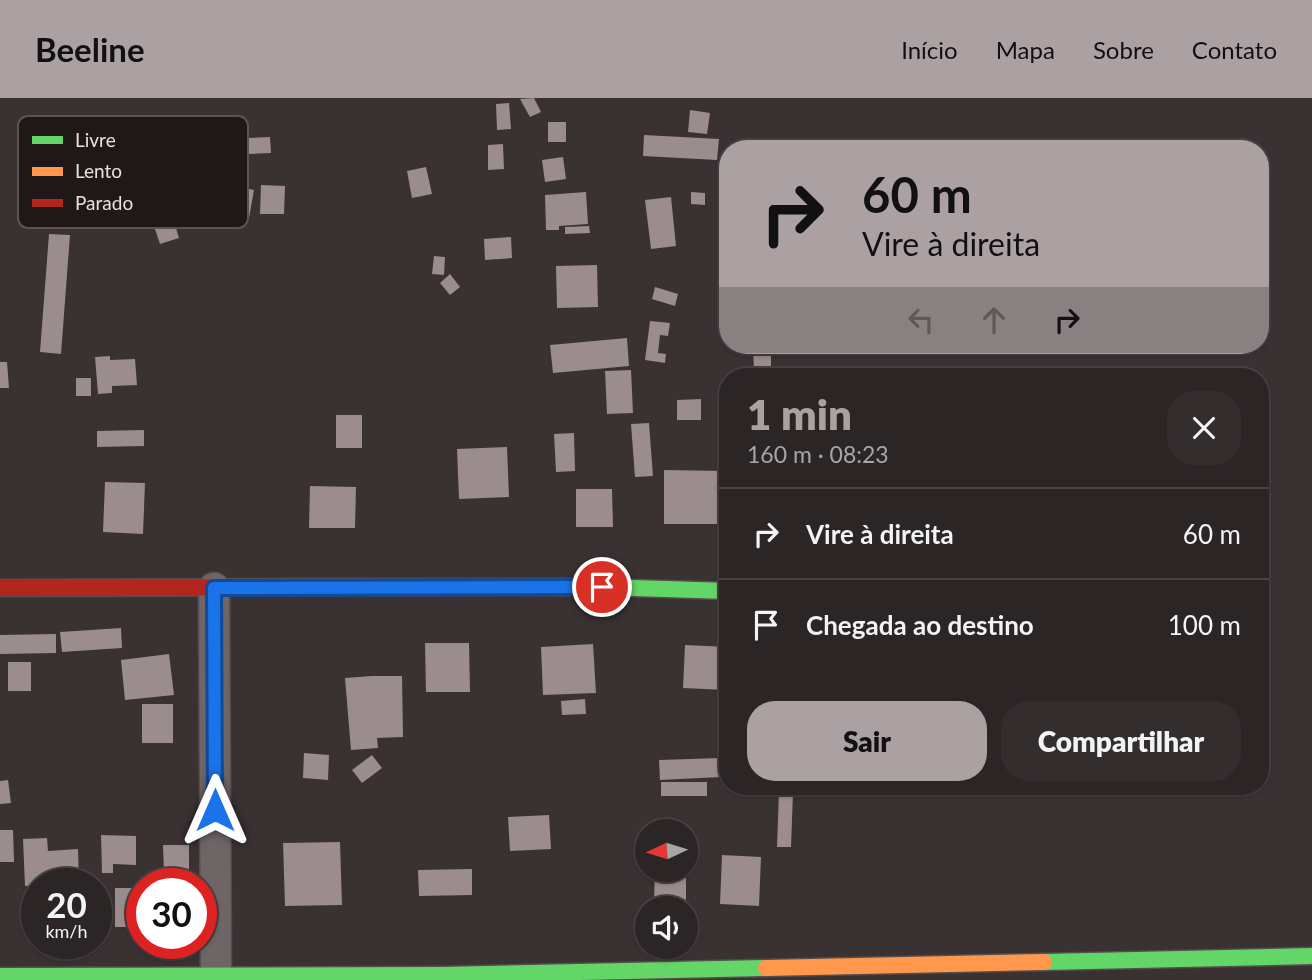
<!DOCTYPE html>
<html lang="pt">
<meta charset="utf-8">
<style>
body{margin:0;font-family:Lato,sans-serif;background:#342d2e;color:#f1f3f6;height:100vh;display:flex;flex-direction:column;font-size:26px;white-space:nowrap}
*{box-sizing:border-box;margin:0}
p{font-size:23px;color:#a6a5a7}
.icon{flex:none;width:38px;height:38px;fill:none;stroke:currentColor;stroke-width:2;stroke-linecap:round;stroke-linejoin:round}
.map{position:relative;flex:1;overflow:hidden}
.details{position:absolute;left:719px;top:270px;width:550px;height:427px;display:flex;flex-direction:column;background:#2c2526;border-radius:28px;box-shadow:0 2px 5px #0004,0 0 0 2px #484243}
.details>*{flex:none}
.hud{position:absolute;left:719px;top:42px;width:550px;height:214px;border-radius:28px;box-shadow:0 2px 5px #0004,0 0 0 2px #484243;background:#aca1a2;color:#111;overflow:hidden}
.needle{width:46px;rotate:266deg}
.controls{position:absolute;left:635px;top:721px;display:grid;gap:14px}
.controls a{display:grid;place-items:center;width:63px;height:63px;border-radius:50%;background:#2c2526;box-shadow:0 2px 5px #0004,0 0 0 2px #484243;font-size:35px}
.speed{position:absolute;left:21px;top:770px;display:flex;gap:14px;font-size:35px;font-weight:700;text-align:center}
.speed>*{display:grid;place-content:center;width:91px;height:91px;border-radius:50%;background:#2c2526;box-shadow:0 2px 5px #0004,0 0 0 2px #484243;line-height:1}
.speed small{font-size:18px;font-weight:400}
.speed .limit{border:10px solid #d22;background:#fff;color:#111}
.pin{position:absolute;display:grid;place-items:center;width:60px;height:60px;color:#fff;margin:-30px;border:4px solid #fff;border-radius:50%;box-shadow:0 2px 7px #0007}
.me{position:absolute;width:77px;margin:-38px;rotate:0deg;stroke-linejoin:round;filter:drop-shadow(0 0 5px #0008)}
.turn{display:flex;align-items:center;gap:24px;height:147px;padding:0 28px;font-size:32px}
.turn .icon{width:91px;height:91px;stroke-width:2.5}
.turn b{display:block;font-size:49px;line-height:60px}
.lanes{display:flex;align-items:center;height:66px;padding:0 28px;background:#0003;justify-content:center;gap:35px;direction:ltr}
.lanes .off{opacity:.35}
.round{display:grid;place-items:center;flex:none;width:74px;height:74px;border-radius:28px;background:#342d2e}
.overview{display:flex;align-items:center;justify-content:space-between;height:119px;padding:0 28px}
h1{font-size:42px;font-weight:800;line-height:52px;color:#aca1a2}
.action{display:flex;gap:14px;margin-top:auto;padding:14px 28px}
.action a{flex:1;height:80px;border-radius:28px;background:#aca1a2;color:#111;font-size:28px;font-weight:800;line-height:80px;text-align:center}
.action a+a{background:#342d2e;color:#f1f3f6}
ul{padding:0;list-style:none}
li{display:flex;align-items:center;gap:21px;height:91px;padding:0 28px;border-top:2px solid #484243}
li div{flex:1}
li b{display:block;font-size:26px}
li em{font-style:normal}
header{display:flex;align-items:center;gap:42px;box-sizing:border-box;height:98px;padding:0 35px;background:#aca1a2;color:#111}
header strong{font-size:33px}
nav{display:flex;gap:38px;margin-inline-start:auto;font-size:24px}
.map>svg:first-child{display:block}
</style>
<header>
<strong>Beeline</strong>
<nav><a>Início</a><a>Mapa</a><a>Sobre</a><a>Contato</a></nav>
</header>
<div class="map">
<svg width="1312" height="882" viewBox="0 0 1312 882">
<rect width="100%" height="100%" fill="#3a3132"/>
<g fill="#9b8c8d">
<path d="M534 0 541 14 530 19 520 1Z"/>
<path d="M509 5 511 31 497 32 496 6Z"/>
<path d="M690 12 710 15 707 36 688 34Z"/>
<rect x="548" y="24" width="18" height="20"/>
<path d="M644 37 719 41 717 62 643 58Z"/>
<path d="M270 39 271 55 249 56 248 40Z"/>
<path d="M503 46 504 71 488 72V47Z"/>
<path d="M563 59 566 81 545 84 542 62Z"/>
<path d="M426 69 432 96 412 100 407 73Z"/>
<path d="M227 86 254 92 249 120 221 114Z"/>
<path d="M261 87 285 88 284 116H260Z"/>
<path d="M586 94 588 126 559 128V132H546L545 97Z"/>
<path d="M691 94 705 95V107L691 106Z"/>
<path d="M671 99 676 148 651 151 645 102Z"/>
<path d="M169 107 179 140 160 146 149 113Z"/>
<path d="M589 128 590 135 565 136V129Z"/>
<path d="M49 136 70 137 61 256 40 254Z"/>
<path d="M511 139 512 160 485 162 484 141Z"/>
<path d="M434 158 445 159 444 177 432 176Z"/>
<path d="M597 167 598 209 557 210 556 168Z"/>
<path d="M450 176 460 189 450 197 440 185Z"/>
<path d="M655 189 678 196 675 208 652 201Z"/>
<path d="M650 223 670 225 668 238 660 237 658 255 666 256 665 265 645 262Z"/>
<path d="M627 240 629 268 553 275 550 247Z"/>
<path d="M753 247H771V274H754Z"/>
<path d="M110 258V262L135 261 137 287 112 288V295L98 296 95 259Z"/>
<path d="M0 264H7L9 290H0Z"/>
<path d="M631 272 633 315 607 316 605 273Z"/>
<rect x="76" y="280" width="15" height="18"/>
<path d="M701 301V322H677V302Z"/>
<rect x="336" y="317" width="26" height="33"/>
<path d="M649 325 653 378 635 379 631 326Z"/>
<path d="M144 332V348L97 349V333Z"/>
<path d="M574 335 575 373 556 374 554 336Z"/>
<path d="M507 349 509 399 459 401 457 351Z"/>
<path d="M664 372 727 373V426H664Z"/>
<path d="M105 384 145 385 143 436 103 434Z"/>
<path d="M310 388 356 389 355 430H309Z"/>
<path d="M576 391H612L613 429H576Z"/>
<path d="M121 530 122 550 62 554 60 534Z"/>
<path d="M56 536V555L0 556V537Z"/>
<path d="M425 545H469L470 594H426Z"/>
<path d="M593 546 596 595 543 597 541 549Z"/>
<path d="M685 547 728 549 726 592 683 590Z"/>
<path d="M169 556 174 597 125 602 121 562Z"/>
<rect x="8" y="564" width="23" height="29"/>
<path d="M372 578H402L403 639 377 640 378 650 351 652 345 580Z"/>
<path d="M585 601 586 616 562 617 561 603Z"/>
<rect x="142" y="606" width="31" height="39"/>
<path d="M304 655 329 657 328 682 303 680Z"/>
<path d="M372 657 382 670 362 685 352 672Z"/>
<path d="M720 660 721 679 660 682 659 662Z"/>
<path d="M8 682 11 705 0 706V683Z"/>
<rect x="661" y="684" width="46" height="14"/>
<path d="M779 694 793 695 791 749H777Z"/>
<path d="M549 717 551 751 510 753 508 719Z"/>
<path d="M0 732H13L14 764H0Z"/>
<path d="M101 737 136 738V767L113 766V775H102Z"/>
<path d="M47 740 48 753 78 751 79 785 25 788 23 741Z"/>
<path d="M340 744 342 807 285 808 283 745Z"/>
<path d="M163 747H189V776H164Z"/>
<path d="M722 757 761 759 759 808 720 806Z"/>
<path d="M472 771V797L419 798 418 772Z"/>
<path d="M655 772H686V803H654Z"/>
<rect x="115" y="790" width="27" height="39"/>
</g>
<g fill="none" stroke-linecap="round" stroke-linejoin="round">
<g stroke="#564d4e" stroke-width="33">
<path id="street" d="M214 490 216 878"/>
</g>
<g stroke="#564d4e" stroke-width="19">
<g id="fast">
<path d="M311 489H602L728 493"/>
<path d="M1044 864 1312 858"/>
<path d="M0 878 443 877 766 870"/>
</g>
</g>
<g stroke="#564d4e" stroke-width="19">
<path id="slow" d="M766 870 1044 864"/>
</g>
<g stroke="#564d4e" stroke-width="19">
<path id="jam" d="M0 490 311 489"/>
</g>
<use href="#street" stroke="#6d6566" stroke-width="30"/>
<use href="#fast" stroke="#63d668" stroke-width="16"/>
<use href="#slow" stroke="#ff974d" stroke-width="16"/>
<use href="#jam" stroke="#b3261e" stroke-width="16"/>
</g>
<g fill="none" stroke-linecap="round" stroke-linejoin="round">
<g stroke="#114b97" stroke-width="18">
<path id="route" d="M215 712 214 490 602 489"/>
</g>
<use href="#route" stroke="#1a73e8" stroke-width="12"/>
</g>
<rect x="18" y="18" width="230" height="112" rx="10" fill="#201818" stroke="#5d5354" stroke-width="2"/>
<rect x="32" y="38" width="31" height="8" fill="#63d668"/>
<rect x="32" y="69" width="31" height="9" fill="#ff974d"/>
<rect x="32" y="101" width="31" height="8" fill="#b3261e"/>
<g font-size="19" fill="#eadedf">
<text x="75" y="49">Livre</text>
<text x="75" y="80">Lento</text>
<text x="75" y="112">Parado</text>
</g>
</svg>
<div class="controls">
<a><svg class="needle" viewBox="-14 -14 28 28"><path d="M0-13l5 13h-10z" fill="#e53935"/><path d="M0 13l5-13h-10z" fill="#a6a5a7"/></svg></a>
<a><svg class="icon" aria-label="sound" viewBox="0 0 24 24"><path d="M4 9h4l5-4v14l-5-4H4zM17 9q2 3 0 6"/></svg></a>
</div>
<div class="speed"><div>20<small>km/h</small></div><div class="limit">30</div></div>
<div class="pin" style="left:602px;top:489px;background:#d93025"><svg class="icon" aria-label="arrive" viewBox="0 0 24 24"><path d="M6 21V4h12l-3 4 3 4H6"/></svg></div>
<svg class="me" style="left:215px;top:712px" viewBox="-20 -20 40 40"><path d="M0-17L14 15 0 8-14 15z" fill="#1a73e8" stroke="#fff" stroke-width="4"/></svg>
<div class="hud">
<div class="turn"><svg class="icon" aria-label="right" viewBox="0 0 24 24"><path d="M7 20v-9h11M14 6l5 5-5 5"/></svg><div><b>60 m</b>Vire à direita</div></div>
<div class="lanes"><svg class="icon off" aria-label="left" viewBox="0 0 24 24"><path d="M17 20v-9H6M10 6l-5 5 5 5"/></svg><svg class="icon off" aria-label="ahead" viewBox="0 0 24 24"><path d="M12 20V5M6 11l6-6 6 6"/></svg><svg class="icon" aria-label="right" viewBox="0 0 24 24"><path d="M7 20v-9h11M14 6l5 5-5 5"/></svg></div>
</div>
<section class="details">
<div class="overview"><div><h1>1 min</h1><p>160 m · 08:23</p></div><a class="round"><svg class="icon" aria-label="close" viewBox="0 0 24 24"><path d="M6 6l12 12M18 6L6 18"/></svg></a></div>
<ul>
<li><svg class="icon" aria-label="right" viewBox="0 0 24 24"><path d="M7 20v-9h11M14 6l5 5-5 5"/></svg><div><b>Vire à direita</b></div><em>60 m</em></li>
<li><svg class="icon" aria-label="arrive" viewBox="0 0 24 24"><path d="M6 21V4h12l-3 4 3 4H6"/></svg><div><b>Chegada ao destino</b></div><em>100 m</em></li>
</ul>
<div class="action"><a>Sair</a><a>Compartilhar</a></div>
</section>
</div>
